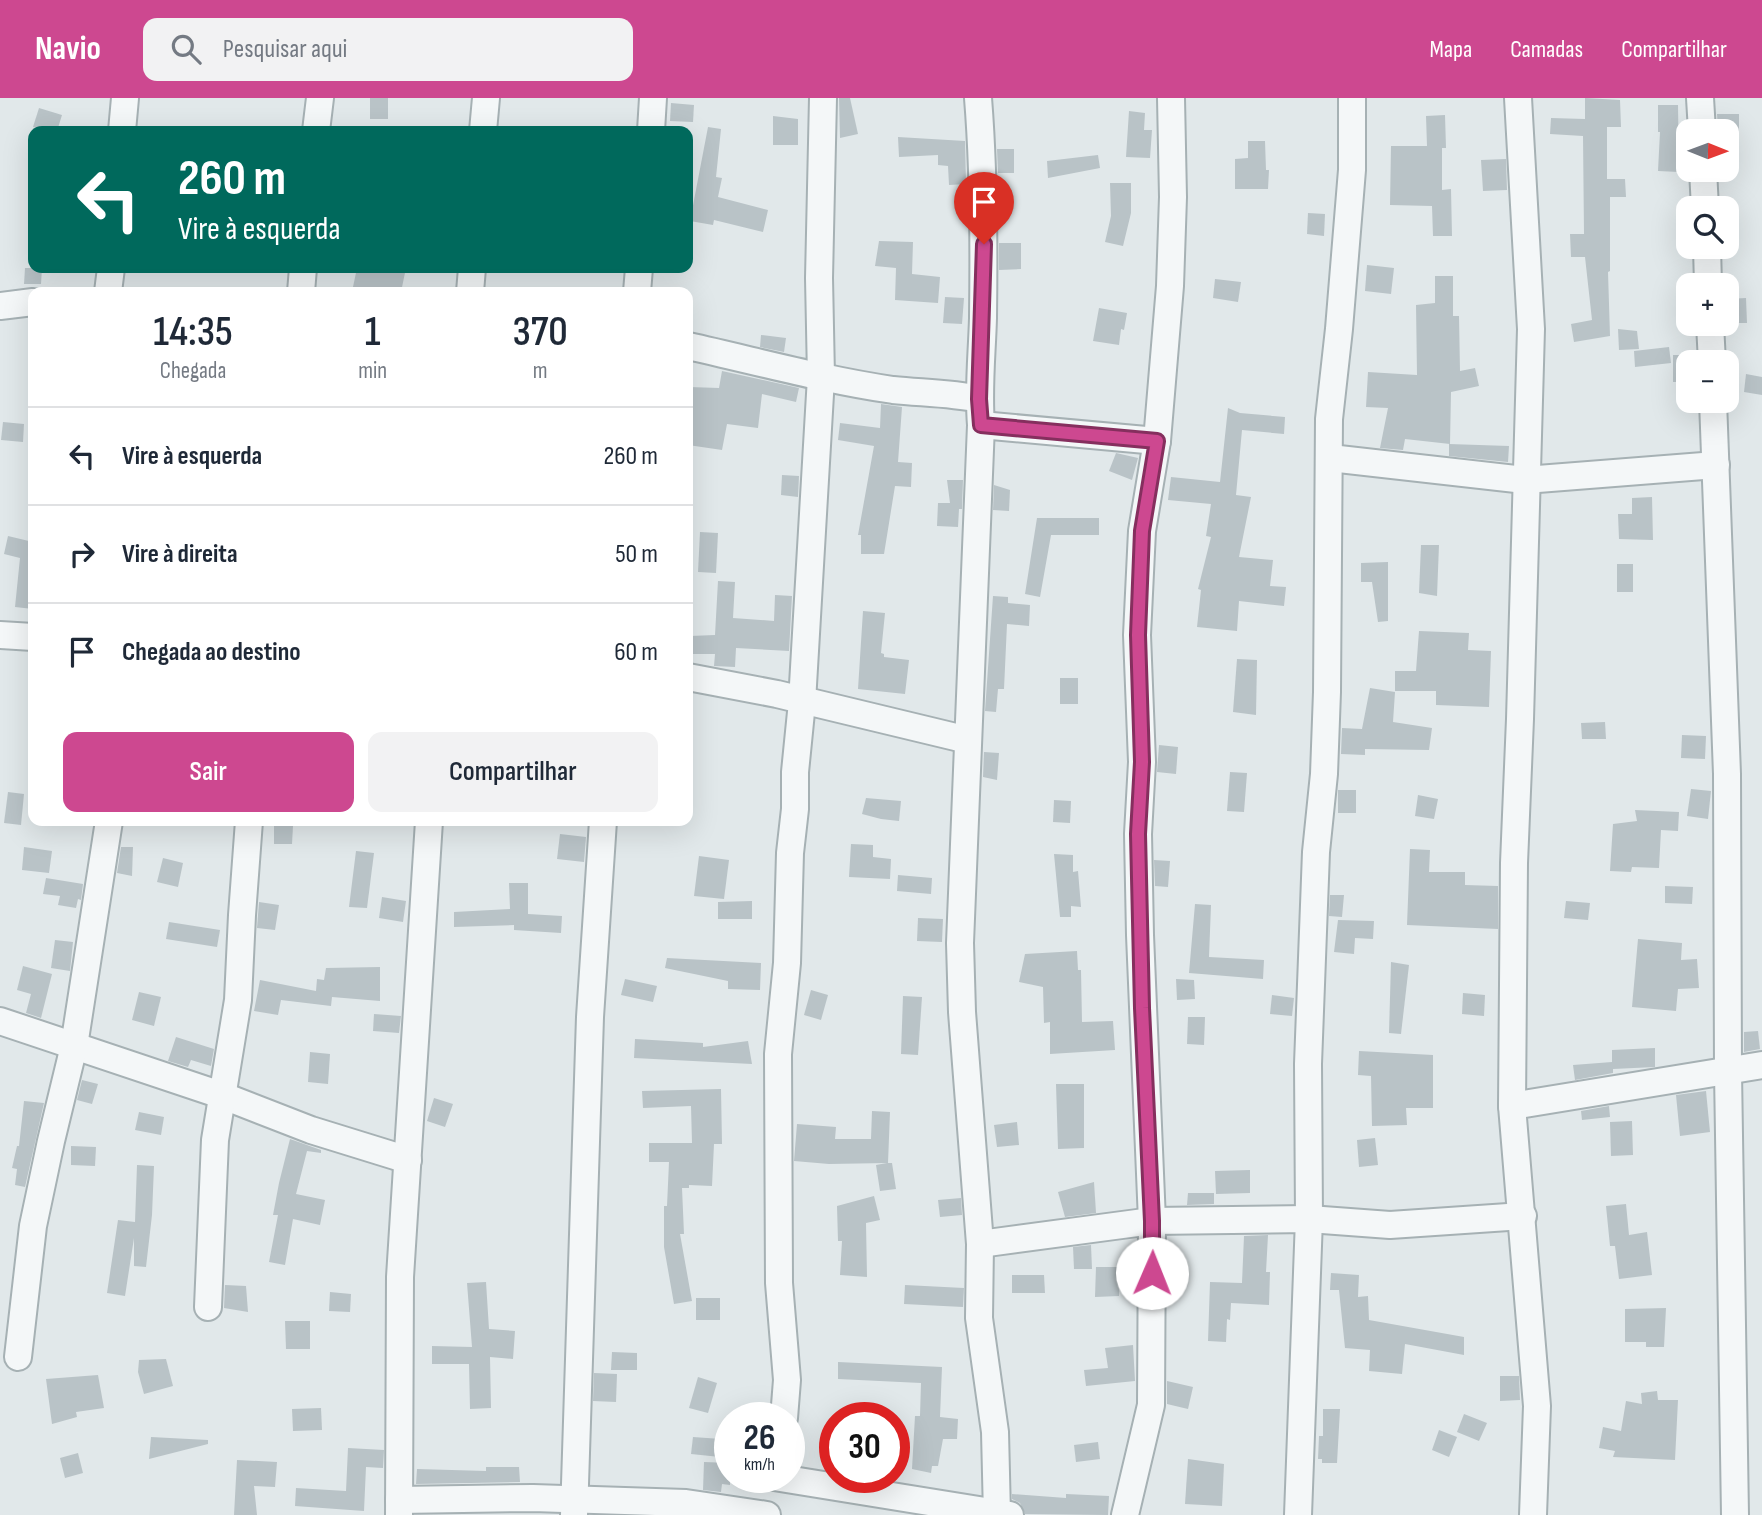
<!DOCTYPE html>
<html lang="pt">
<meta charset="utf-8">
<style>
body{margin:0;font-family:"Sofia Sans Condensed",sans-serif;background:#f2f2f3;color:#1f2937;height:100vh;display:flex;flex-direction:column;font-size:26px;white-space:nowrap}
*{box-sizing:border-box;margin:0}
p{font-size:23px;color:#747a83}
.icon{flex:none;width:38px;height:38px;fill:none;stroke:currentColor;stroke-width:2;stroke-linecap:round;stroke-linejoin:round}
.map{position:relative;flex:1;overflow:hidden}
.drawer{position:absolute;left:28px;top:189px;width:665px;height:539px;display:flex;flex-direction:column;background:#fff;border-radius:14px;box-shadow:0 7px 28px #0002}
.drawer>*{flex:none}
.guide{position:absolute;left:28px;top:28px;width:665px;height:147px;border-radius:14px;box-shadow:0 7px 28px #0002;background:#00695c;color:#fff;overflow:hidden}
.needle{width:46px;rotate:91deg}
.controls{position:absolute;left:1676px;top:21px;display:grid;gap:14px}
.controls a{display:grid;place-items:center;width:63px;height:63px;border-radius:14px;background:#fff;box-shadow:0 7px 28px #0002;font-size:35px}
.speed{position:absolute;left:714px;top:1304px;display:flex;gap:14px;font-size:35px;font-weight:700;text-align:center}
.speed>*{display:grid;place-content:center;width:91px;height:91px;border-radius:50%;background:#fff;box-shadow:0 7px 28px #0002;line-height:1}
.speed small{font-size:18px;font-weight:400}
.speed .limit{border:10px solid #d22;background:#fff;color:#111}
.pin{position:absolute;display:grid;place-items:center;width:60px;height:60px;color:#fff;margin:-72px -30px;border-radius:50% 50% 50% 0;rotate:-45deg;box-shadow:0 0 7px #0007}
.pin .icon{rotate:45deg}
.me{position:absolute;width:77px;margin:-38px;rotate:1deg;stroke-linejoin:round;filter:drop-shadow(0 0 5px #0008)}
.turn{display:flex;align-items:center;gap:24px;height:147px;padding:0 35px;font-size:32px}
.turn .icon{width:91px;height:91px;stroke-width:2.5}
.turn b{display:block;font-size:49px;line-height:60px}
.eta{display:flex;justify-content:space-evenly;align-items:center;height:119px;text-align:center}
.eta b{font-size:42px;font-weight:600;line-height:49px}
.button{display:flex;gap:14px;margin-top:auto;padding:14px 35px}
.button a{flex:1;height:80px;border-radius:14px;background:#cd4890;color:#fff;font-size:28px;font-weight:600;line-height:80px;text-align:center}
.button a+a{background:#f2f2f3;color:#1f2937}
ul{padding:0;list-style:none}
li{display:flex;align-items:center;gap:21px;height:98px;padding:0 35px;border-top:2px solid #e0e1e3}
li div{flex:1}
li b{display:block;font-size:26px}
li em{font-style:normal}
header{display:flex;align-items:center;gap:42px;box-sizing:border-box;height:98px;padding:0 35px;background:#cd4890;color:#fff}
header strong{font-size:33px}
nav{display:flex;gap:38px;margin-inline-start:auto;font-size:24px}
.search{width:490px;height:63px;background:#f2f2f3;display:flex;align-items:center;gap:18px;box-sizing:border-box;padding:0 24px;border-radius:14px;color:#747a83;font-size:26px}
.map>svg:first-child{display:block}
</style>
<header>
<strong>Navio</strong>
<div class="search"><svg class="icon" aria-label="search" viewBox="0 0 24 24"><circle cx="10" cy="10" r="6"/><path d="M15 15l6 6"/></svg>Pesquisar aqui</div>
<nav><a>Mapa</a><a>Camadas</a><a>Compartilhar</a></nav>
</header>
<div class="map">
<svg width="1762" height="1417" viewBox="0 0 1762 1417">
<rect width="100%" height="100%" fill="#e1e8ea"/>
<g fill="#b9c3c7">
<rect x="370" y="0" width="18" height="21"/>
<path d="M839 0H850L858 36 840 40Z"/>
<path d="M1585 0 1620 2 1621 29H1607V81H1625L1626 99H1610V173L1608 174 1610 238 1574 244 1571 226 1592 222 1585 159H1571L1570 136H1584L1583 38 1550 36 1551 20 1585 21Z"/>
<path d="M671 5 694 7 693 24 670 23Z"/>
<path d="M1658 7H1678L1679 74 1658 73 1660 34H1658Z"/>
<path d="M39 10 62 17 57 33H46L33 29Z"/>
<path d="M1129 13 1145 15 1144 32H1152L1150 60 1126 59Z"/>
<path d="M1717 16H1739V33H1718Z"/>
<path d="M1445 17 1446 50H1442V92L1451 91 1452 138H1433L1432 108 1390 107 1391 48H1427L1426 18Z"/>
<path d="M773 18 798 21V47H773Z"/>
<path d="M708 29 721 31 716 79 722 80 718 99 768 112 763 134 714 122 713 127 690 123Z"/>
<path d="M898 39 965 43 966 86 949 87 948 68 938 67V57L899 59Z"/>
<path d="M1248 43H1265L1266 72H1269L1268 91H1235V61L1248 60Z"/>
<path d="M997 51H1014V75H998Z"/>
<path d="M1098 57 1100 70 1048 80 1047 63Z"/>
<path d="M1506 61 1507 92 1483 93 1481 62Z"/>
<path d="M1110 85H1131V115L1123 148 1105 144 1111 118Z"/>
<path d="M1308 115 1325 116 1324 138 1307 136Z"/>
<path d="M879 143 913 144 912 176 940 179 938 205 895 202 896 170 875 168Z"/>
<path d="M999 145H1021V171L999 172Z"/>
<path d="M1367 167 1394 170 1391 196 1365 193Z"/>
<path d="M25 170H42L41 186H24Z"/>
<path d="M357 170H406L401 194H377L353 189Z"/>
<path d="M1435 178H1453V218H1459L1460 273 1475 270 1479 288 1451 294 1450 346 1405 341 1403 352 1380 350 1388 310 1366 309 1368 274 1417 277 1416 207 1435 205Z"/>
<path d="M1215 181 1241 184 1238 204 1213 200Z"/>
<path d="M945 199 964 200 962 226 943 225Z"/>
<path d="M1746 200 1747 225H1727V201Z"/>
<path d="M1099 210 1127 215 1124 232 1121 231 1119 247 1093 243Z"/>
<path d="M1618 231 1637 233 1639 251 1619 252Z"/>
<path d="M761 237 786 240 784 254 760 249Z"/>
<path d="M1669 249 1671 265 1635 269 1634 253Z"/>
<rect x="1673" y="257" width="16" height="27"/>
<path d="M722 273 799 290 796 304 762 296 758 330 727 326 722 352 688 347 689 289 719 290Z"/>
<path d="M1746 276 1762 279V297L1744 294Z"/>
<path d="M881 306 902 309 898 364 912 365 911 389 895 388 884 456H861V437H858L874 348 838 342 840 325 880 330Z"/>
<path d="M1228 310 1240 315 1285 319 1284 336 1242 332 1236 397 1251 399 1239 459 1273 462 1270 488 1286 489 1284 508 1239 503 1237 533 1197 529 1201 492 1198 491 1211 439 1206 438 1211 406 1168 402 1171 379 1220 384Z"/>
<path d="M3 324 24 326 23 344 1 342Z"/>
<path d="M1449 346 1509 348 1508 364 1449 358Z"/>
<path d="M1116 355 1138 360 1132 382 1109 373Z"/>
<path d="M782 377 799 378 798 399 781 397Z"/>
<path d="M947 382H963L962 411H959L958 429 937 428 938 405H950Z"/>
<path d="M994 387 1010 392 1009 413 993 412Z"/>
<path d="M1652 399 1653 442 1619 441 1618 416H1632V400Z"/>
<path d="M1037 420H1099V437H1051L1040 499 1025 496Z"/>
<path d="M700 434 718 435 716 475 698 474Z"/>
<path d="M8 438 33 444V511L15 509 20 460 4 456Z"/>
<path d="M1421 447H1439L1437 498 1419 495Z"/>
<path d="M1388 464V523L1378 524 1372 484H1361V465Z"/>
<rect x="1617" y="466" width="16" height="28"/>
<path d="M718 483 735 484 733 520 774 523 775 497 792 498 789 553 736 550 735 569 714 568 715 556H691L690 538 715 537Z"/>
<path d="M993 498 1008 499V505L1030 507 1029 528 1007 526 1004 591H998L996 614 985 613Z"/>
<path d="M863 513 885 515 881 555 884 556V559L909 562 905 596 858 591Z"/>
<path d="M1419 533 1469 535 1468 552 1491 553 1489 609 1436 607V593H1395V573H1416Z"/>
<path d="M1237 561 1257 562 1256 617 1233 614Z"/>
<rect x="1060" y="580" width="18" height="26"/>
<path d="M1370 590 1395 594 1393 624 1432 630 1429 652 1365 651V657L1341 656 1342 630 1362 631Z"/>
<path d="M1605 624 1606 641H1582L1581 625Z"/>
<path d="M1682 637 1706 638 1705 661 1681 660Z"/>
<path d="M1159 647 1178 649 1176 676 1157 674Z"/>
<path d="M984 654 999 655 997 682 983 679Z"/>
<path d="M1230 674 1247 675 1244 714 1227 713Z"/>
<path d="M1691 691 1711 693 1708 721 1687 718Z"/>
<rect x="1338" y="692" width="18" height="23"/>
<path d="M8 694 24 696 21 727 4 725Z"/>
<path d="M1418 697 1438 701 1434 721 1415 718Z"/>
<path d="M866 700 901 703 899 723 881 721 862 716Z"/>
<path d="M1054 702 1071 703 1070 725 1053 724Z"/>
<path d="M1635 712 1679 714 1678 733 1661 732 1659 770 1632 769 1631 774 1610 773 1613 726 1637 723Z"/>
<path d="M274 727 293 728 292 746H274Z"/>
<path d="M560 736 586 739 584 764 557 761Z"/>
<path d="M851 746 873 747V759L891 761 890 781 849 779Z"/>
<path d="M24 749 52 753 49 775 22 772Z"/>
<path d="M121 749H133L132 778 117 775Z"/>
<path d="M1410 751 1430 752 1429 774H1465V787L1498 788V831L1407 827Z"/>
<path d="M356 753 374 755 367 810 349 809Z"/>
<path d="M1054 756 1073 757V774L1078 773 1081 809 1071 808V819H1060Z"/>
<path d="M699 758 729 762 724 801 694 798Z"/>
<path d="M163 760 183 765 178 789 157 784Z"/>
<path d="M1154 762 1170 763 1168 789 1155 788Z"/>
<path d="M898 777 932 780 931 796 897 793Z"/>
<path d="M46 780 83 786 81 802 78 801 76 810 58 807 60 798 43 796Z"/>
<path d="M509 785H528V816L562 818 561 835 514 832V827L454 829V814L510 811Z"/>
<path d="M1665 788 1693 789 1692 806 1665 805Z"/>
<path d="M1330 797H1344L1342 819 1329 818Z"/>
<path d="M382 799 406 803 403 824 379 820Z"/>
<path d="M752 803V821H718V804Z"/>
<path d="M1566 803 1590 805 1588 822 1564 820Z"/>
<path d="M259 804 279 807 275 832 257 830Z"/>
<path d="M1195 806 1211 807 1209 859 1264 862 1263 881 1189 875Z"/>
<path d="M918 820 943 821 942 844 917 843Z"/>
<path d="M1338 822 1374 823 1373 841 1355 840 1354 856 1334 854Z"/>
<path d="M169 824 220 832 217 849 166 841Z"/>
<path d="M1638 841 1682 845 1681 862 1697 861 1699 890 1678 891 1676 913 1632 909Z"/>
<path d="M55 842 73 844 70 873 51 870Z"/>
<path d="M1077 853 1078 872H1081L1082 924 1113 923 1115 952 1050 956V924L1044 925 1043 889 1019 884 1025 856Z"/>
<path d="M667 860 761 865 760 892 728 891V883L665 870Z"/>
<path d="M1391 864 1409 867 1401 936 1389 935Z"/>
<path d="M23 868 52 876 41 920 26 915 31 896 17 892Z"/>
<path d="M380 869V903L332 899 331 908 281 902 278 917 254 913 260 882 316 893 317 881 324 882 326 870Z"/>
<path d="M625 881 657 888 653 904 621 897Z"/>
<path d="M1176 881 1194 882 1195 901 1177 902Z"/>
<path d="M811 892 828 897 821 922 804 917Z"/>
<path d="M139 894 161 899 154 928 132 922Z"/>
<path d="M1463 895 1485 897 1484 918 1462 916Z"/>
<path d="M1272 897 1294 900 1292 918 1270 916Z"/>
<path d="M903 898 922 899 918 957 901 956Z"/>
<path d="M374 916 401 918 399 935 373 933Z"/>
<path d="M1188 919H1205L1204 947 1187 946Z"/>
<path d="M1758 933 1760 951 1744 954V934Z"/>
<path d="M176 939 214 951 211 968 191 962 188 969 168 963Z"/>
<path d="M635 941 703 945V949L748 943 752 966 634 960Z"/>
<path d="M1655 950V969L1613 971V975L1575 982 1573 967 1612 964V952Z"/>
<path d="M1359 953 1433 957V1010H1406L1407 1027 1372 1028 1371 978 1358 977Z"/>
<path d="M310 954 330 956 328 986 308 984Z"/>
<path d="M82 982 98 986 92 1006 77 1002Z"/>
<path d="M1056 986H1084V1050L1058 1051Z"/>
<path d="M721 991 722 1046H714L712 1088 689 1087V1090H682L684 1136H680L692 1203 674 1206 664 1149V1108H667L669 1064H649V1045H692L691 1008 643 1010 642 993Z"/>
<path d="M1706 993 1710 1034 1680 1038 1676 997Z"/>
<path d="M434 1000 453 1006 445 1029 427 1023Z"/>
<path d="M24 1003 44 1005 25 1089 15 1087 17 1071 12 1070 17 1048H19Z"/>
<path d="M1609 1008 1610 1019 1582 1022 1581 1013Z"/>
<path d="M872 1013 890 1014 888 1065H892L896 1091 880 1093 876 1067 887 1065 829 1066 794 1063 797 1026 836 1029 835 1041H871Z"/>
<path d="M139 1014 164 1019 161 1037 135 1032Z"/>
<path d="M1632 1023 1633 1057 1611 1058 1610 1024Z"/>
<path d="M1017 1024 1019 1047 997 1049 994 1027Z"/>
<path d="M1375 1040 1378 1067 1359 1069 1357 1042Z"/>
<path d="M290 1041 321 1052V1055L307 1053 296 1096 325 1102 320 1127 293 1121 285 1167 269 1164 278 1117H273L279 1085Z"/>
<path d="M71 1048 96 1049 95 1068 71 1067Z"/>
<path d="M137 1067 154 1068 152 1117 146 1169 134 1168V1140L125 1198 107 1195 118 1122 135 1124Z"/>
<path d="M1250 1072V1095L1216 1096 1215 1073Z"/>
<path d="M1094 1084 1096 1115 1065 1119 1058 1094Z"/>
<path d="M1188 1095H1214V1106L1187 1107Z"/>
<path d="M874 1098 880 1122 866 1125 867 1179 840 1177 842 1143H838L837 1108Z"/>
<path d="M961 1100 962 1117 940 1119 938 1102Z"/>
<path d="M1626 1106 1629 1137 1647 1134 1652 1177 1619 1181 1615 1148H1610L1606 1108Z"/>
<path d="M1268 1137 1266 1174H1270L1269 1207 1231 1205 1230 1222 1227 1221 1226 1244 1208 1243 1210 1184 1242 1185 1244 1138Z"/>
<path d="M1091 1147 1092 1171H1074L1073 1149Z"/>
<path d="M1096 1169H1120L1119 1198 1095 1199Z"/>
<path d="M1331 1175 1359 1177 1358 1199 1368 1198 1369 1222 1464 1239V1257L1405 1246 1402 1276 1369 1273 1370 1252 1345 1250 1339 1192H1330Z"/>
<path d="M1012 1177H1044L1045 1195H1012Z"/>
<path d="M486 1184 489 1231 515 1233 513 1261 490 1259 491 1310 470 1311 469 1266H432V1248L472 1249 467 1185Z"/>
<path d="M225 1187 246 1188 248 1214 224 1210Z"/>
<path d="M905 1187 964 1190 963 1209 904 1206Z"/>
<path d="M330 1194 351 1196 350 1214 329 1213Z"/>
<rect x="696" y="1200" width="24" height="22"/>
<path d="M1666 1210 1664 1249H1646V1244H1625V1211Z"/>
<path d="M285 1223H310V1251H286Z"/>
<path d="M1133 1247 1135 1283 1086 1288 1084 1272 1108 1270 1105 1250Z"/>
<path d="M612 1254 637 1255V1272H611Z"/>
<path d="M166 1261 173 1288 144 1296 138 1274 139 1262Z"/>
<path d="M838 1264 942 1269 940 1319 958 1321 957 1341H943L938 1368H932L931 1375 912 1371 915 1318H920L921 1285 838 1281Z"/>
<path d="M594 1275 617 1276 616 1304 593 1303Z"/>
<path d="M98 1277 104 1310 76 1314 77 1319 52 1326 46 1281Z"/>
<path d="M1500 1278H1519L1520 1302 1500 1303Z"/>
<path d="M698 1279 717 1285 708 1315 689 1310Z"/>
<path d="M1167 1283 1193 1289 1188 1311 1167 1306Z"/>
<path d="M1657 1293 1658 1302H1678L1675 1362 1613 1359 1615 1353 1599 1350 1603 1329 1621 1333 1626 1303 1642 1306 1641 1295Z"/>
<path d="M321 1310 322 1332 293 1333 292 1311Z"/>
<path d="M1323 1311H1340L1337 1365H1322V1361H1318L1319 1338H1323Z"/>
<path d="M1464 1316 1487 1325 1479 1343 1457 1334Z"/>
<path d="M1439 1332 1457 1339 1449 1359 1432 1352Z"/>
<path d="M151 1339 208 1342V1346L149 1361Z"/>
<path d="M693 1339 721 1341 720 1359 691 1356Z"/>
<path d="M1098 1344 1100 1361 1076 1364 1074 1347Z"/>
<path d="M348 1350 384 1352 383 1370 366 1369 364 1413 295 1408 296 1390 346 1393Z"/>
<path d="M78 1355 83 1375 65 1380 60 1360Z"/>
<path d="M1188 1361 1224 1366 1222 1408 1185 1406Z"/>
<path d="M237 1362 277 1364 275 1389 254 1388 257 1417H234Z"/>
<path d="M704 1364 730 1365V1387L722 1386 721 1394 703 1392Z"/>
<path d="M486 1369H519L520 1384 416 1386 417 1371 486 1373Z"/>
<path d="M1012 1396 1066 1400V1396L1109 1398 1108 1417 1025 1416 1020 1405 1012 1401Z"/>
</g>
<g fill="none" stroke-linecap="round" stroke-linejoin="round">
<g stroke="#a6b1b4" stroke-width="30">
<g id="minor">
<path d="M978 0C984 73 984 146 983 220 982 256 978 291 981 327L960 845 962 914 980 1146 979 1220 995 1334 997 1417"/>
<path d="M1700 0 1702 33"/>
<path d="M122 33 125 0"/>
<path d="M316 33 320 0"/>
<path d="M483 33 486 0"/>
<path d="M651 33 653 0"/>
<path d="M1703 72 1705 110"/>
<path d="M1707 149 1708 187"/>
<path d="M108 194 111 170"/>
<path d="M301 194 303 170"/>
<path d="M470 194 472 170"/>
<path d="M637 194 639 170"/>
<path d="M0 208 33 204"/>
<path d="M1710 226 1712 264"/>
<path d="M688 248C756 263 824 282 893 292 922 295 951 295 979 301"/>
<path d="M1713 303 1727 676 1728 974 1735 1417"/>
<path d="M981 327 1157 343"/>
<path d="M1330 360 1525 382 1716 367"/>
<path d="M0 537 33 539"/>
<path d="M688 579 777 596 968 642"/>
<path d="M0 923 221 997 311 1032 408 1062"/>
<path d="M1512 1008 1514 765 1520 621 1531 231 1518 0"/>
<path d="M980 1146 1152 1123 1309 1121 1390 1127 1523 1118"/>
<path d="M208 1209 215 1042 238 902 242 817 249 723"/>
<path d="M18 1259 33 1128 51 1043 74 948 109 723"/>
<path d="M784 1320 787 1282 779 1185 778 956 787 865 790 755 795 711V674L802 604 821 279 819 180 823 0"/>
<path d="M774 1379 1010 1417"/>
<path d="M399 1402 533 1400 686 1405 767 1417"/>
<path d="M399 1417 400 1179 429 723"/>
<path d="M574 1417 590 919 603 723"/>
<path d="M1125 1417 1151 1307 1152 1123 1140 837 1138 736 1142 664 1137 537 1142 433 1157 343 1170 188 1173 99 1171 0"/>
<path d="M1298 1417 1309 1121 1308 966 1316 754 1324 676 1327 594 1329 321 1339 231 1352 72V0"/>
<path d="M1533 1417 1537 1308 1512 1008 1762 967"/>
</g>
</g>
<use href="#minor" stroke="#f4f7f8" stroke-width="26"/>
</g>
<g fill="none" stroke-linecap="round" stroke-linejoin="round">
<g stroke="#852f5e" stroke-width="18">
<path id="route" d="M984 146 979 301 981 327 1157 343 1142 433 1138 537 1142 664 1138 736 1142 910 1152 1123V1175"/>
</g>
<use href="#route" stroke="#cd4890" stroke-width="12"/>
</g>
</svg>
<div class="controls">
<a><svg class="needle" viewBox="-14 -14 28 28"><path d="M0-13l5 13h-10z" fill="#e53935"/><path d="M0 13l5-13h-10z" fill="#747a83"/></svg></a>
<a><svg class="icon" aria-label="search" viewBox="0 0 24 24"><circle cx="10" cy="10" r="6"/><path d="M15 15l6 6"/></svg></a>
<a>+</a>
<a>−</a>
</div>
<div class="speed"><div>26<small>km/h</small></div><div class="limit">30</div></div>
<div class="pin" style="left:984px;top:146px;background:#d93025"><svg class="icon" aria-label="arrive" viewBox="0 0 24 24"><path d="M6 21V4h12l-3 4 3 4H6"/></svg></div>
<svg class="me" style="left:1152px;top:1175px" viewBox="-20 -20 40 40"><circle r="19" fill="#fff"/><path d="M0-13L10 11 0 6-10 11z" fill="#cd4890"/></svg>
<div class="guide">
<div class="turn"><svg class="icon" aria-label="left" viewBox="0 0 24 24"><path d="M17 20v-9H6M10 6l-5 5 5 5"/></svg><div><b>260 m</b>Vire à esquerda</div></div>
</div>
<section class="drawer">
<div class="eta">
<div><b>14:35</b><p>Chegada</p></div>
<div><b>1</b><p>min</p></div>
<div><b>370</b><p>m</p></div>
</div>
<ul>
<li><svg class="icon" aria-label="left" viewBox="0 0 24 24"><path d="M17 20v-9H6M10 6l-5 5 5 5"/></svg><div><b>Vire à esquerda</b></div><em>260 m</em></li>
<li><svg class="icon" aria-label="right" viewBox="0 0 24 24"><path d="M7 20v-9h11M14 6l5 5-5 5"/></svg><div><b>Vire à direita</b></div><em>50 m</em></li>
<li><svg class="icon" aria-label="arrive" viewBox="0 0 24 24"><path d="M6 21V4h12l-3 4 3 4H6"/></svg><div><b>Chegada ao destino</b></div><em>60 m</em></li>
</ul>
<div class="button"><a>Sair</a><a>Compartilhar</a></div>
</section>
</div>
